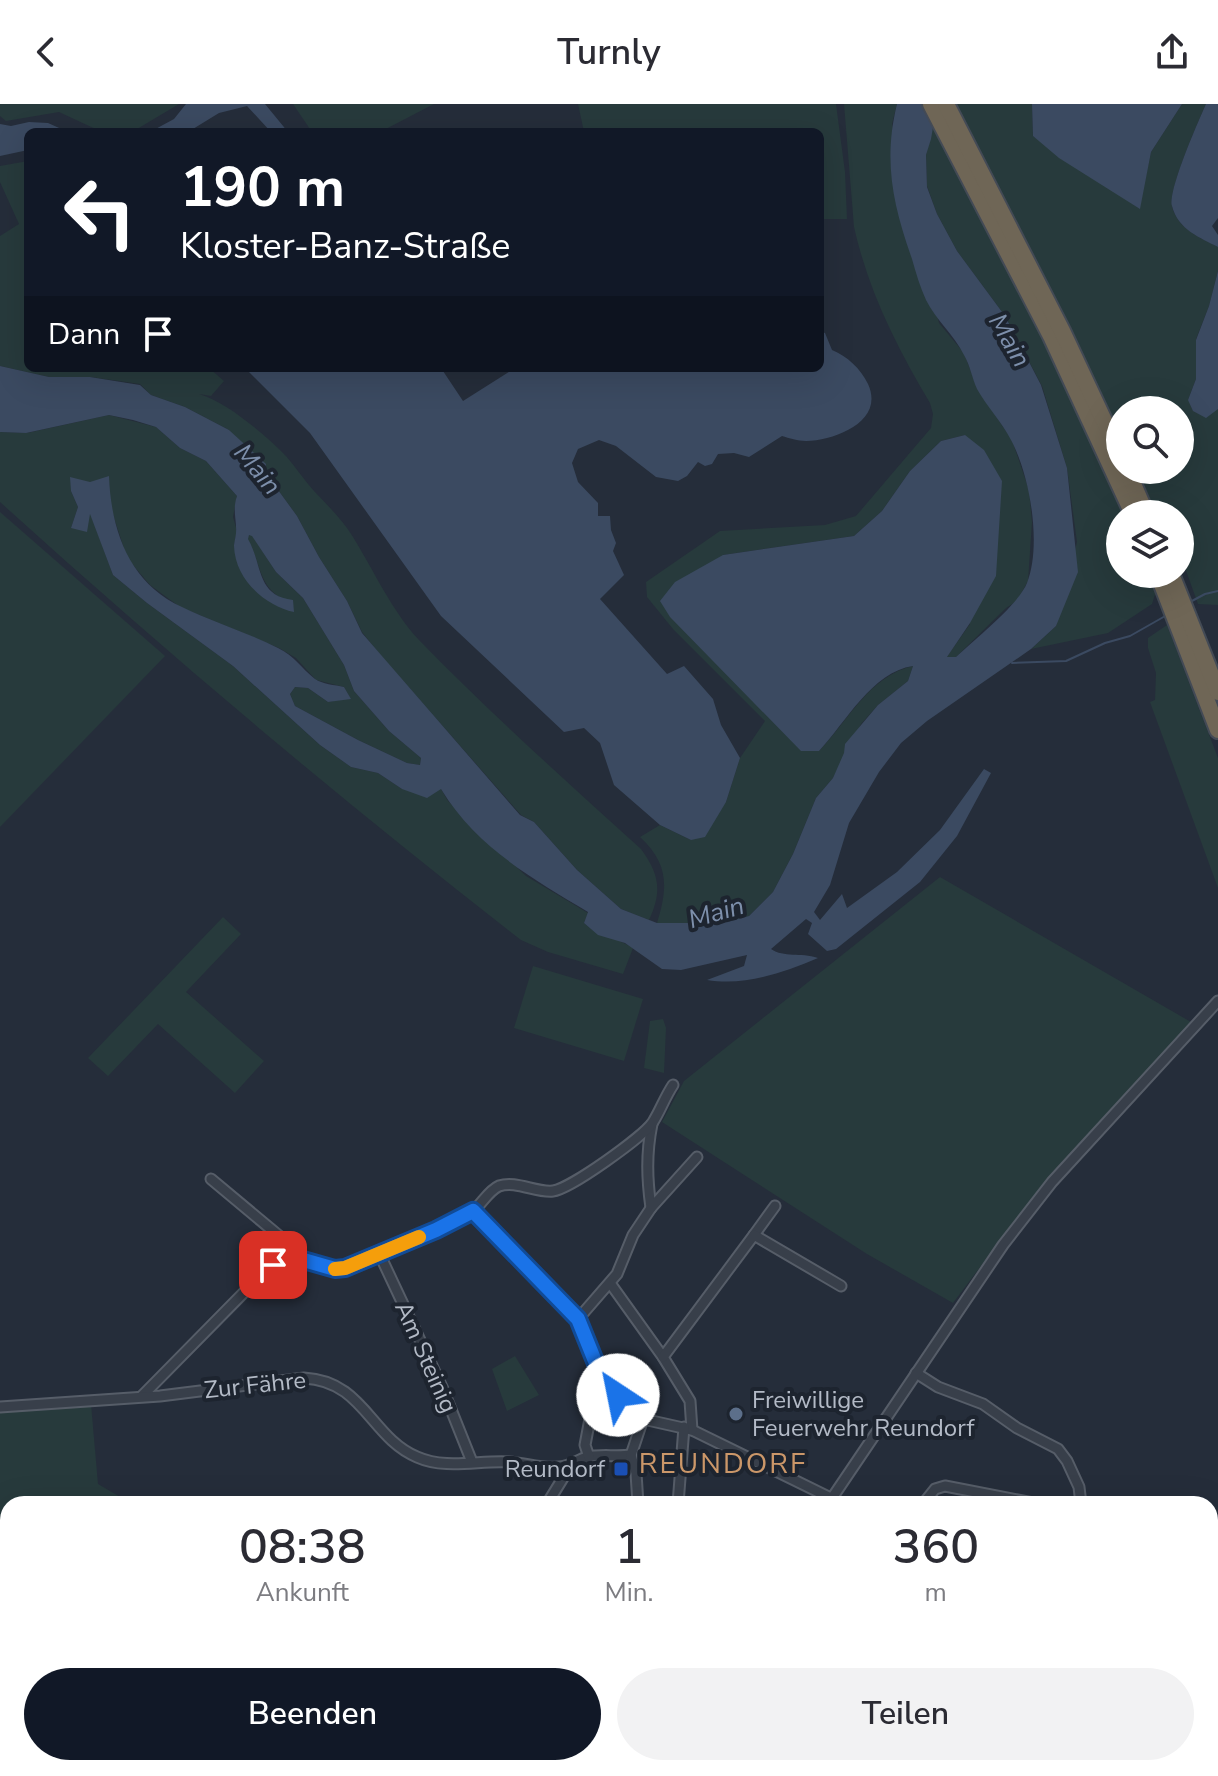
<!DOCTYPE html>
<html lang="de">
<meta charset="utf-8">
<style>
body{margin:0;font-family:"Nunito Sans",sans-serif;background:#f2f2f3;color:#2b2b33;height:100vh;display:flex;flex-direction:column;font-size:30px;white-space:nowrap}
*{box-sizing:border-box;margin:0}
p{font-size:26px;color:#7c7c81}
.icon{flex:none;width:44px;height:44px;fill:none;stroke:currentColor;stroke-width:2;stroke-linecap:round;stroke-linejoin:round}
.map{position:relative;flex:1;overflow:hidden}
.sheet{position:absolute;left:0px;top:1392px;width:1218px;height:280px;display:flex;flex-direction:column;background:#fff;border-radius:24px 24px 0 0;box-shadow:0 8px 32px #0002}
.sheet>*{flex:none}
.guide{position:absolute;left:24px;top:24px;width:800px;height:244px;border-radius:12px;box-shadow:0 8px 32px #0002;background:#111827;color:#fff;overflow:hidden}
.controls{position:absolute;left:1106px;top:292px;display:grid;gap:16px}
.controls a{display:grid;place-items:center;width:88px;height:88px;border-radius:50%;background:#fff;box-shadow:0 8px 32px #0002;font-size:40px}
.pin{position:absolute;display:grid;place-items:center;width:68px;height:68px;color:#fff;margin:-34px;border-radius:16px;box-shadow:0 4px 12px #0006}
.me{position:absolute;width:88px;margin:-44px;rotate:326deg;stroke-linejoin:round;filter:drop-shadow(0 0 6px #0008)}
.turn{display:flex;align-items:center;gap:28px;height:168px;padding:0 24px;font-size:36px}
.turn .icon{width:104px;height:104px;stroke-width:2.5}
.turn b{display:block;font-size:56px;line-height:68px}
.then{display:flex;align-items:center;height:76px;padding:0 24px;background:#0003;gap:16px;font-size:30px}
.eta{display:flex;justify-content:space-evenly;align-items:center;height:136px;text-align:center}
.eta b{font-size:48px;font-weight:600;line-height:56px}
.action{display:flex;gap:16px;margin-top:auto;padding:16px 24px}
.action a{flex:1;height:92px;border-radius:48px;background:#111827;color:#fff;font-size:32px;font-weight:600;line-height:92px;text-align:center}
.action a+a{background:#f2f2f3;color:#2b2b33}
header{display:flex;justify-content:space-between;align-items:center;height:104px;padding:0 24px;background:#fff;font-size:36px;font-weight:600}
.map>svg:first-child{display:block}
</style>
<header><svg class="icon" aria-label="back" viewBox="0 0 24 24"><path d="M15 5l-7 7 7 7"/></svg>Turnly<svg class="icon" aria-label="share" viewBox="0 0 24 24"><path d="M12 15V3M7 8l5-5 5 5M5 13v7h14v-7"/></svg></header>
<div class="map">
<svg width="1218" height="1672" viewBox="0 0 1218 1672">
<rect width="100%" height="100%" fill="#252d3a"/>
<g fill="#273a3c" fill-rule="evenodd">
<path d="M0 0H179L132 28H102L59 8 6 17 0 12Z"/>
<path d="M293 0H434L380 28H312Z"/>
<path d="M578 0H836L845 68 847 115H820V28H584Z"/>
<path d="M844 0H897L892 20 939 219 964 249 977 284 1012 336 1029 386 1032 418 1028 477 1017 497 1006 504 956 553 946 554 970 520 965 331 941 337 910 367 882 407 854 432 723 451 819 647C849 616 869 572 913 562L908 577 878 601 861 620 833 674 816 694 793 750 773 788 749 812 722 819H657C668 783 669 760 640 733L660 721 691 736 726 698 740 654 765 617 673 525 647 493 646 478 720 427 825 421 856 412 931 324 933 310 930 299C897 244 868 186 854 123Z"/>
<path d="M937 0H1032L1033 32 1139 104 1151 48 1182 0H1206C1198 18 1168 86 1172 102 1177 125 1201 134 1218 143V167L1209 202 1196 235V275L1188 296 1218 304V501L1198 500 1184 461 1180 463V410H1120V470H1170L1159 478 1152 500 1108 529 1031 545 1056 522 1077 438 1067 364 1042 282 1005 212 957 147 937 110 927 82 926 51ZM1120 306H1180V366H1120Z"/>
<path d="M28 57V264H209L224 277 211 292 199 290C225 297 263 329 283 349 294 360 303 375 314 387 328 402 342 415 353 433 374 467 392 507 419 536 490 609 566 677 641 745 660 771 662 788 649 816L621 805 577 766 534 718 521 711 382 553 362 528 347 497 319 453 297 412 265 368 229 326 185 303 151 291 140 280 90 273H49L0 262V132L19 120 0 78V62Z"/>
<path d="M109 311 156 323 180 344 206 357 237 392 233 413 237 427 234 442 251 482 283 495C258 482 261 457 247 435L249 431H252L276 468 303 494 344 561 354 587 389 627 421 654 420 661 407 659 358 636 295 602 290 590 295 583 308 584 328 598 350 594 344 583 316 576 296 554 279 544 180 503 150 481 127 454 110 401 71 387 78 403 71 424 90 408 113 471 147 499 233 562 320 641 351 663 378 669 402 685H441L448 697 526 772 588 809 584 819C601 834 616 833 633 844L623 870 548 848 521 836C342 697 168 550 0 398V328L27 329Z"/>
<path d="M0 408 165 552 0 723Z"/>
<path d="M1167 521 1218 654V784L1150 598 1155 596 1156 569 1148 544V534Z"/>
<path d="M940 773 1191 918 1049 1072 953 1199 867 1150 662 1018 684 977Z"/>
<path d="M223 813 241 830 186 888 264 957 235 989 158 920 108 972 88 954Z"/>
<path d="M533 862 643 895 624 957 514 924Z"/>
<path d="M663 915 666 924 664 969 644 964 650 917Z"/>
<path d="M515 1252 539 1291 507 1307 492 1265Z"/>
<path d="M91 1300 98 1380 132 1400H8V1664H109L104 1672H0V1307Z"/>
<path d="M391 1664H473L518 1672H424Z"/>
</g>
<g fill="#3b4a61">
<path d="M186 0H265L288 28H271L247 2 219 9 188 28H150L174 15Z"/>
<path d="M897 0H937L931 35 926 51 927 83 937 110 957 147 1005 212 1041 281 1067 364 1078 468 1056 522 1031 545 927 617 901 639 879 668 849 719 830 781 814 808 820 816 842 790 847 804 897 768 940 726 984 665 991 669 957 732 920 778 836 845 827 847 808 830 812 819 806 815 771 845C784 854 800 848 818 854 782 869 746 882 707 876L744 862 747 851 681 866 662 865 625 839 598 831 584 819 588 808C532 774 477 744 441 685L427 694 402 685 378 669 351 663 320 641 233 562 147 499 113 471 90 410 87 428 71 424 78 403 71 387 70 373 90 378 109 372C111 426 129 479 182 503 213 518 246 528 278 544 295 552 301 564 315 575 322 580 335 581 344 583L351 595 328 598 308 584 295 583 290 590 295 602 358 636 407 659 420 661 421 654 389 627 354 587 344 561 303 494 276 468 252 432 249 431 248 435C263 461 256 492 293 496L294 508C264 501 235 475 234 442 234 440 236 431 236 429 237 416 232 406 237 392L206 357 180 344 156 323 133 316 109 311 26 329 0 328V262L49 273H90L140 281 151 291 185 303 229 326 266 360 265 368 297 412 319 453 347 497 362 529 520 711 534 718 577 766 621 805 657 819H722L749 812 773 788 793 750 816 694 833 674 844 649 845 640 878 601 908 577 913 562C872 568 846 618 819 647H801L670 513 660 497 675 478 723 451 854 432 882 407 910 367 941 337 965 331 984 346 1002 377 996 472 970 519 947 553H956C975 535 1018 501 1027 479 1042 441 1030 371 1011 336 1002 318 987 303 977 285 972 274 970 261 964 251 954 231 936 216 926 196 920 183 916 169 912 155 893 101 883 57 897 0Z"/>
<path d="M1032 0H1182L1151 48 1140 105 1059 54 1033 32Z"/>
<path d="M1206 0H1218V114L1212 122 1218 131V143C1201 134 1178 126 1172 102 1168 86 1198 18 1206 0Z"/>
<path d="M29 18 48 19 68 28H28V46L0 52V20L11 22Z"/>
<path d="M1218 167V305L1206 314 1193 307 1188 296 1196 275V236L1209 202Z"/>
<path d="M820 227 825 229 832 246C848 253 860 264 868 280 885 317 836 336 806 337 798 337 789 334 782 332L749 353 734 349 718 350 712 360 705 362 698 358 687 372 678 377 656 373 616 342 599 336 578 345 572 359 578 378 598 399V412H610L611 426 616 439 613 447 624 471 600 495 667 570 684 562 713 595 721 621 740 654 726 698 705 733 691 736 660 721 614 681 600 639 584 624 564 628 441 512 310 329 245 264H441L463 297 515 264H820Z"/>
</g>
<g fill="none" stroke-linecap="round" stroke-linejoin="round">
<g stroke="#3b4a61" stroke-width="2">
<path d="M1190 498 1205 490 1218 487"/>
<path d="M1012 559 1066 557 1105 539 1130 532 1167 511"/>
</g>
<g stroke="#565d68" stroke-width="13">
<g id="minor">
<path d="M211 1075 308 1156"/>
<path d="M651 1104C647 1075 646 1050 652 1020"/>
<path d="M473 1107 567 1202 578 1215 599 1267 618 1291 643 1315 692 1326 843 1400"/>
<path d="M754 1131 775 1102"/>
<path d="M379 1149 442 1283 472 1358"/>
<path d="M610 1179 663 1253 690 1297 692 1326"/>
<path d="M578 1215 617 1170 633 1131 651 1104 697 1053"/>
<path d="M663 1253 754 1131 841 1182"/>
<path d="M916 1269 938 1283 983 1300 1017 1324 1058 1345 1067 1357 1079 1383 1081 1400"/>
<path d="M142 1292 266 1166C307 1143 313 1169 345 1164 382 1149 441 1130 473 1107 482 1100 488 1087 499 1082 516 1076 536 1089 553 1087 570 1085 643 1033 653 1018 660 1007 665 993 673 981"/>
<path d="M0 1303 160 1292 304 1274C364 1277 370 1333 417 1353 446 1366 479 1356 509 1358 525 1359 543 1365 558 1363 570 1363 577 1356 587 1353 600 1350 617 1353 631 1351"/>
<path d="M589 1353 585 1341 599 1267"/>
<path d="M547 1400 563 1374 562 1363"/>
<path d="M638 1400 636 1369 631 1351 643 1315"/>
<path d="M678 1400 684 1323"/>
<path d="M828 1400 1003 1141 1052 1078 1218 897"/>
<path d="M923 1400 935 1385 945 1382 1038 1400"/>
<path d="M610 1672 612 1664"/>
<path d="M713 1672 716 1664"/>
<path d="M805 1672 809 1664"/>
<path d="M942 1672 946 1664"/>
<path d="M1069 1672 1073 1664"/>
</g>
</g>
<g stroke="#434a55" stroke-width="20">
<g id="motorway">
<path d="M931 0 1051 232 1133 410"/>
<path d="M946 0 1062 227 1120 351"/>
<path d="M1127 366 1146 410"/>
<path d="M1158 470 1218 626"/>
<path d="M1171 470 1218 588"/>
</g>
</g>
<use href="#minor" stroke="#383f4a" stroke-width="9"/>
<use href="#motorway" stroke="#6f6656" stroke-width="16"/>
<g stroke="#5a6371" stroke-width="5">
<g id="rail">
<path d="M1210 1621 1218 1606"/>
<path d="M1187 1672 1192 1664"/>
</g>
</g>
<use href="#rail" stroke="#1d242f" stroke-width="2" stroke-dasharray="6" stroke-linecap="butt"/>
</g>
<g fill="none" stroke-linecap="round" stroke-linejoin="round">
<g stroke="#114b97" stroke-width="20">
<path id="route" d="M273 1161 300 1155 335 1165 345 1164 436 1126 473 1107 578 1215 599 1267 618 1291"/>
</g>
<use href="#route" stroke="#1a73e8" stroke-width="14"/>
<path stroke="#f59e0b" stroke-width="14" d="M335 1165 345 1164 419 1133"/>
</g>
<circle fill="#5c6f8a" stroke="#1d242f" stroke-width="3" cx="736" cy="1310" r="8"/>
<rect fill="#1a4fb4" stroke="#1d242f" stroke-width="3" x="613" y="1357" width="16" height="16" rx="4"/>
<g text-anchor="middle" stroke-width="8" stroke-linejoin="round" paint-order="stroke">
<g font-size="24" fill="#b3bac6" stroke="#1d242f">
<text transform="translate(426 1253) rotate(66)" y="8">Am Steinig</text>
<text transform="translate(255 1281) rotate(-6)" y="8">Zur Fähre</text>
</g>
<g font-size="24" fill="#b3bac6" stroke="#1d242f" text-anchor="start">
<text x="752" y="1304">Freiwillige<tspan x="752" dy="28">Feuerwehr Reundorf</tspan></text>
<text x="605" y="1373" text-anchor="end">Reundorf</text>
</g>
<g font-size="26" font-style="italic" fill="#7d8fab" stroke="#1d242f">
<text transform="translate(1010 236) rotate(60)" y="9">Main</text>
<text transform="translate(258 365) rotate(50)" y="9">Main</text>
<text transform="translate(716 808) rotate(-16)" y="9">Main</text>
</g>
<g font-size="28" letter-spacing="2" fill="#cb9769" stroke="#1d242f">
<text x="723" y="1369">REUNDORF</text>
</g>
</g>
</svg>
<div class="controls">
<a><svg class="icon" aria-label="search" viewBox="0 0 24 24"><circle cx="10" cy="10" r="6"/><path d="M15 15l6 6"/></svg></a>
<a><svg class="icon" aria-label="layers" viewBox="0 0 24 24"><path d="M12 4l9 5-9 5-9-5zM3 14l9 5 9-5"/></svg></a>
</div>
<div class="pin" style="left:273px;top:1161px;background:#d93025"><svg class="icon" aria-label="arrive" viewBox="0 0 24 24"><path d="M6 21V4h12l-3 4 3 4H6"/></svg></div>
<svg class="me" style="left:618px;top:1291px" viewBox="-20 -20 40 40"><circle r="19" fill="#fff"/><path d="M0-13L10 11 0 6-10 11z" fill="#1a73e8"/></svg>
<div class="guide">
<div class="turn"><svg class="icon" aria-label="left" viewBox="0 0 24 24"><path d="M17 20v-9H6M10 6l-5 5 5 5"/></svg><div><b>190 m</b>Kloster-Banz-Straße</div></div>
<div class="then">Dann<svg class="icon" aria-label="arrive" viewBox="0 0 24 24"><path d="M6 21V4h12l-3 4 3 4H6"/></svg></div>
</div>
<section class="sheet">
<div class="eta">
<div><b>08:38</b><p>Ankunft</p></div>
<div><b>1</b><p>Min.</p></div>
<div><b>360</b><p>m</p></div>
</div>
<div class="action"><a>Beenden</a><a>Teilen</a></div>
</section>
</div>
